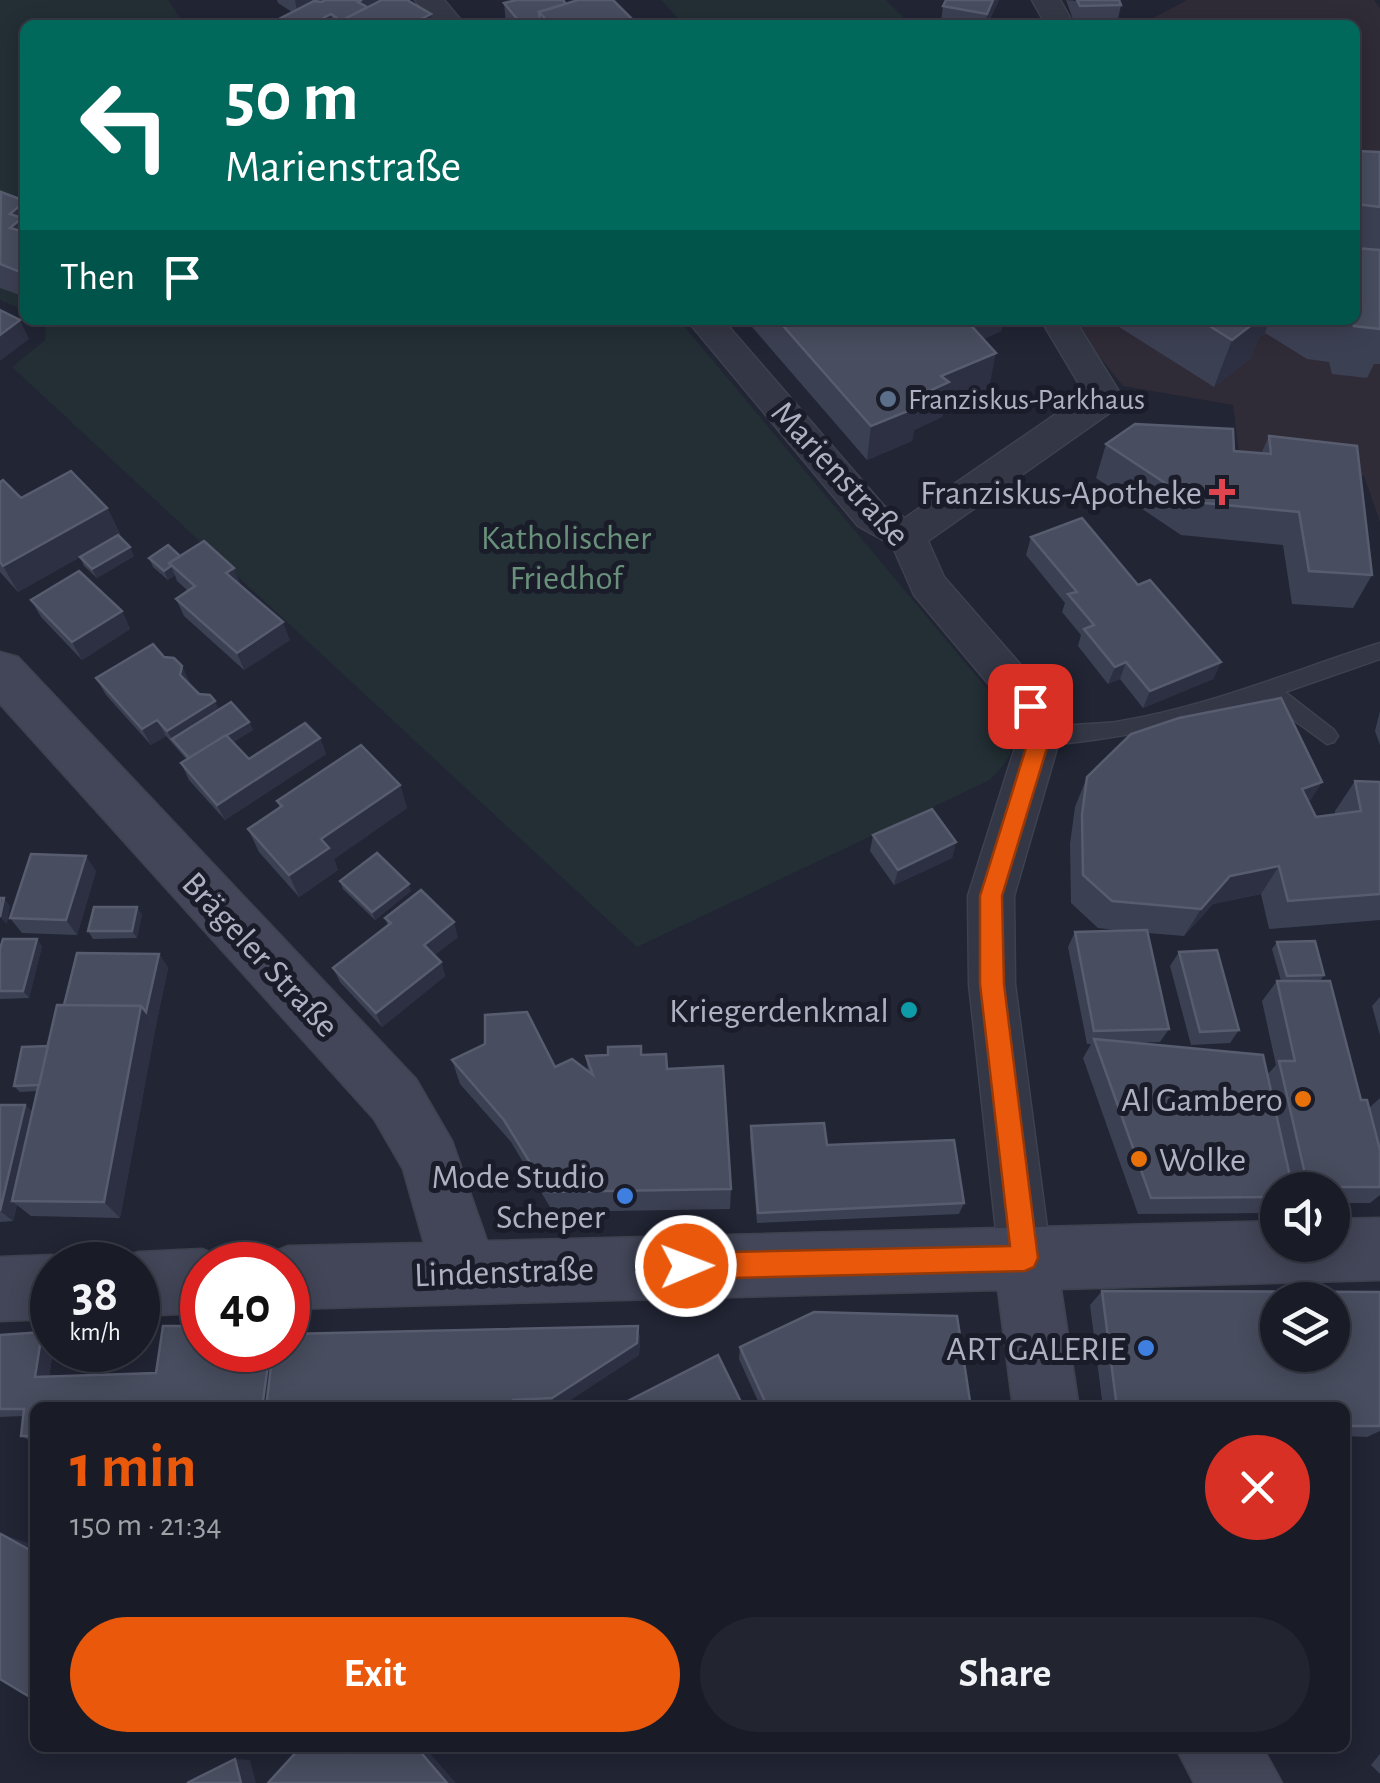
<!DOCTYPE html>
<meta charset="utf-8">
<style>
body{margin:0;font-family:"Alegreya Sans",sans-serif;background:#22252f;color:#f1f3f6;height:100vh;display:flex;flex-direction:column;font-size:38px;white-space:nowrap}
*{box-sizing:border-box;margin:0}
p{font-size:32px;color:#9fa1a7}
.icon{flex:none;width:55px;height:55px;fill:none;stroke:currentColor;stroke-width:2;stroke-linecap:round;stroke-linejoin:round}
.map{position:relative;flex:1;overflow:hidden}
.sheet{position:absolute;left:30px;top:1402px;width:1320px;height:350px;display:flex;flex-direction:column;background:#191c27;border-radius:15px;box-shadow:0 5px 25px #0003,0 0 0 2px #373a44}
.sheet>*{flex:none}
.hud{position:absolute;left:20px;top:20px;width:1340px;height:305px;border-radius:15px;box-shadow:0 5px 25px #0003,0 0 0 2px #373a44;background:#00695c;color:#fff;overflow:hidden}
.tools{position:absolute;left:1260px;top:1172px;display:grid;gap:20px}
.tools a{display:grid;place-items:center;width:90px;height:90px;border-radius:50%;background:#191c27;box-shadow:0 5px 25px #0003,0 0 0 2px #373a44;font-size:50px}
.speed{position:absolute;left:30px;top:1242px;display:flex;gap:20px;font-size:50px;font-weight:700;text-align:center}
.speed>*{display:grid;place-content:center;width:130px;height:130px;border-radius:50%;background:#191c27;box-shadow:0 5px 25px #0003,0 0 0 2px #373a44;line-height:1}
.speed small{font-size:25px;font-weight:400}
.speed .limit{border:15px solid #d22;background:#fff;color:#111}
.pin{position:absolute;display:grid;place-items:center;width:85px;height:85px;color:#fff;margin:-42px;border-radius:20px;box-shadow:0 5px 15px #0006}
.me{position:absolute;width:110px;margin:-55px;rotate:89deg;stroke-linejoin:round;filter:drop-shadow(0 0 8px #0008)}
.turn{display:flex;align-items:center;gap:35px;height:210px;padding:0 40px;font-size:45px}
.turn .icon{width:130px;height:130px;stroke-width:2.5}
.turn b{display:block;font-size:70px;line-height:85px}
.then{display:flex;align-items:center;height:95px;padding:0 40px;background:#0003;gap:20px;font-size:38px}
.round{display:grid;place-items:center;flex:none;width:105px;height:105px;border-radius:52px;background:#22252f}
.overview{display:flex;align-items:center;justify-content:space-between;height:170px;padding:0 40px}
h1{font-size:60px;font-weight:700;line-height:75px;color:#ea580c}
.action{display:flex;gap:20px;margin-top:auto;padding:20px 40px}
.action a{flex:1;height:115px;border-radius:60px;background:#ea580c;color:#fff;font-size:40px;font-weight:700;line-height:115px;text-align:center}
.action a+a{background:#22252f;color:#f1f3f6}
.map>svg:first-child{display:block}
</style>
<div class="map">
<svg width="1380" height="1783" viewBox="0 0 1380 1783">
<rect width="100%" height="100%" fill="#212534"/>
<path fill="#2f2b37" d="M1187 0H1374L1380 8V522L1364 476 1240 462 1233 405 1123 386 1070 320H1355V25H1158L1153 18Z"/>
<g fill="#232f35">
<path d="M0 0H168L185 25H25V311L0 300Z"/>
<path d="M661 0H886L911 25H684Z"/>
<path d="M46 320H679L1007 713C1017 745 1014 756 990 780L637 947 12 367 45 340Z"/>
</g>
<g fill="none" stroke-linecap="round" stroke-linejoin="round">
<g stroke="#3e414e" stroke-width="3">
<path id="lane" d="M1380 643V659L1285 692 1334 730 1338 736 1334 742 1327 744 1265 699C1190 725 1118 739 1039 746L1028 738C1038 723 1096 725 1116 722 1208 707 1292 671 1380 643Z"/>
</g>
<g stroke="#3e414e" stroke-width="3">
<g id="street">
<path d="M415 0H444L465 25H435Z"/>
<path d="M1032 0H1060L1074 25H1046Z"/>
<path d="M687 320H723L884 506 905 518 1085 394 1041 320H1075L1123 398 1118 407 928 541 944 577 1046 694 1060 738 1014 896 1015 984 1051 1258 1043 1276 1025 1284 1007 1276 999 1258 969 984 968 896 1018 738 1012 712 914 595 892 545 858 526Z"/>
</g>
</g>
<g stroke="#3e414e" stroke-width="3">
<g id="secondary">
<path d="M0 652 18 657 416 1079 452 1141 487 1241 1278 1221V1245H1332V1219L1380 1218V1280L1061 1289 1079 1408H1013L998 1290 288 1309V1265H262L265 1256 288 1246 424 1243 403 1169 374 1119 0 704Z"/>
<path d="M202 1249 225 1259 227 1265H202V1313L138 1316V1265H114L115 1261 138 1252Z"/>
<path d="M52 1255 75 1265H52V1319L0 1321V1257Z"/>
<path d="M1176 1748H1263L1282 1783H1194Z"/>
</g>
</g>
<use href="#lane" fill="#343745" fill-rule="evenodd"/>
<use href="#street" fill="#343745" fill-rule="evenodd"/>
<use href="#secondary" fill="#424658" fill-rule="evenodd"/>
</g>
<g fill="#3c4053">
<path d="M277 0H407L432 25H276L275 21 292 12 278 3Z"/>
<path d="M946 0H999L987 25H926L941 21 943 6Z"/>
<path d="M1066 0 1121 5 1117 24 1075 25Z"/>
<path d="M504 3 566 4 638 25H508L506 23Z"/>
<path d="M1355 151 1380 152V364H1374L1367 378 1332 374 1329 362 1307 359 1265 333 1259 337 1250 359 1214 387 1108 320H1355Z"/>
<path d="M0 193 25 201V297L0 288Z"/>
<path d="M746 320H1004L1001 331 983 339 989 388 944 407 942 417 914 430 912 441 867 460Z"/>
<path d="M1269 436 1372 575 1353 608 1292 604 1283 545 1181 535 1096 478 1106 444 1261 454Z"/>
<path d="M0 482 21 498 107 508 120 534 118 535 134 556 97 578 84 566 80 557 18 592 0 572Z"/>
<path d="M1031 537 1138 585 1221 662 1213 679 1143 708 1120 679 1108 684 1078 646 1081 635 1062 612 1065 603 1026 555Z"/>
<path d="M180 556 241 585 290 640 244 670 184 616 176 599 188 591 177 581 175 575 168 580 153 567 149 558Z"/>
<path d="M31 600 122 611 130 629 82 660 41 617Z"/>
<path d="M164 657 182 666 190 684 199 694 219 710 249 722 253 730 233 742 249 759 320 738 326 754 225 820 189 780 181 763 187 760 166 736 151 745 106 695 96 678Z"/>
<path d="M1380 711V745L1375 731Z"/>
<path d="M1087 777 1322 782 1309 802 1316 817 1335 815V811L1355 781 1380 782V920L1269 929 1261 894 1213 904 1184 936 1148 933 1169 1029 1160 1042 1132 1043 1267 1075 1276 1065 1262 1001 1277 981H1281L1272 949 1277 942 1324 975 1320 981 1361 1100 1369 1108 1380 1098V1195L1370 1203H1332V1190H1278V1213L1138 1214 1083 1058 1091 1044H1087L1068 947 1075 932 1123 931 1098 928 1071 903 1070 844 1075 807Z"/>
<path d="M400 785 407 808 334 859 338 870 299 897 259 852 248 829 280 808 277 801Z"/>
<path d="M873 835 956 842 952 858 894 885 870 851Z"/>
<path d="M96 871 77 935 22 933 10 918Z"/>
<path d="M340 881 411 891 375 920 343 889Z"/>
<path d="M142 914 137 938 93 939 88 931Z"/>
<path d="M385 918 458 937 434 955 441 962 445 976 382 1027 340 982 333 968 388 926Z"/>
<path d="M42 946 29 998 0 999V949Z"/>
<path d="M1179 952 1239 1030 1230 1043 1191 1045 1170 966Z"/>
<path d="M159 954 168 968 156 1025 120 1218 31 1216 17 1205 13 1221 0 1222V1105H25L32 1112 37 1091 20 1092 14 1086 48 1046 64 1005Z"/>
<path d="M1380 997V1035L1372 1006Z"/>
<path d="M641 1055 667 1069 731 1189 730 1209 553 1212 511 1142 460 1084 452 1060 555 1067 588 1071 586 1056Z"/>
<path d="M751 1126 827 1145 964 1203 959 1214 757 1223 750 1138Z"/>
<path d="M1102 1291 1380 1292V1431L1367 1437 1345 1436V1408H1103L1090 1305Z"/>
<path d="M638 1326 640 1339 639 1355 558 1408H35V1443L21 1436 24 1416 0 1417V1335L42 1332 52 1339 53 1350 49 1377 156 1373 202 1350Z"/>
<path d="M740 1347 971 1408H761L739 1359Z"/>
<path d="M1380 1754V1774L1371 1765Z"/>
</g>
<g fill="#2c3042">
<path d="M295 0H331L298 16Z"/>
<path d="M362 0H401L342 21 358 2Z"/>
<path d="M993 0H999L987 25H985L987 14Z"/>
<path d="M331 14 333 25H310Z"/>
<path d="M431 14 432 25H411V24Z"/>
<path d="M25 202V254L10 228V214Z"/>
<path d="M20 320 29 339 0 361V335Z"/>
<path d="M961 320H1004L1001 331 956 351Z"/>
<path d="M1251 320H1270L1265 333 1259 337 1250 359 1214 387 1232 340Z"/>
<path d="M996 353 989 388 944 407 942 417 914 430 912 441 867 460 871 426 916 397 941 376Z"/>
<path d="M107 508 120 534 18 592 3 566Z"/>
<path d="M130 547 134 556 97 578 92 569Z"/>
<path d="M171 566 175 575 168 580 164 571Z"/>
<path d="M234 568 241 585 226 573Z"/>
<path d="M122 611 130 629 82 660 72 642Z"/>
<path d="M283 622 290 640 244 670 237 653Z"/>
<path d="M1126 662 1120 679 1108 684 1115 667Z"/>
<path d="M1221 662 1213 679 1143 708 1150 691Z"/>
<path d="M182 666 190 683 188 692 180 675Z"/>
<path d="M215 701 223 718 172 739 167 731Z"/>
<path d="M157 720 166 736 151 745 142 729Z"/>
<path d="M249 722 253 730 194 767 190 759Z"/>
<path d="M320 738 326 754 225 820 217 805Z"/>
<path d="M1322 782 1303 812 1302 789Z"/>
<path d="M400 785 407 808 334 859 338 870 299 897 289 875 321 839Z"/>
<path d="M956 842 952 858 894 885 898 870Z"/>
<path d="M86 856 96 871 77 935 66 920Z"/>
<path d="M1279 866 1261 894 1213 904 1184 936 1201 909 1230 876Z"/>
<path d="M409 884 411 891 375 920 372 912Z"/>
<path d="M4 898 10 906 7 924 0 917Z"/>
<path d="M137 907 142 914 137 938 132 931Z"/>
<path d="M454 922 458 937 429 960 424 945Z"/>
<path d="M37 939 42 946 29 998 23 991Z"/>
<path d="M159 954 168 968 156 1025 146 1012Z"/>
<path d="M441 962 445 976 382 1027 376 1013Z"/>
<path d="M141 1006 156 1025 120 1218 104 1202Z"/>
<path d="M25 1105 37 1117 12 1201 17 1205 13 1221 0 1211Z"/>
<path d="M638 1326 640 1339 639 1355 558 1408H555L552 1398Z"/>
<path d="M42 1332 52 1339 53 1350 48 1385 35 1377Z"/>
<path d="M270 1350H280L272 1408H262Z"/>
<path d="M1 1534 29 1543 35 1546V1553Z"/>
<path d="M417 1748H425L456 1783H447Z"/>
<path d="M235 1759 250 1760 256 1783H241Z"/>
</g>
<g fill="#484d5f" stroke="#585c6f" stroke-width="2.5" fill-rule="evenodd">
<path d="M325 0H362L358 2 367 7 341 21 331 14 310 25H282L275 21 314 1 322 2Z"/>
<path d="M382 0H407L431 14 411 24 413 25H333Z"/>
<path d="M517 0H563L566 4 539 12 540 25H522L504 3Z"/>
<path d="M578 0H613L638 25H551L539 12Z"/>
<path d="M946 0H993L987 14 943 6Z"/>
<path d="M1077 0H1119L1121 5 1080 6Z"/>
<path d="M941 21 945 25H926Z"/>
<path d="M1355 151 1380 152V207L1355 204Z"/>
<path d="M1 192 25 201 10 214 22 218 10 228 21 231 25 229V274L0 264Z"/>
<path d="M1355 248 1380 250V329L1354 326 1352 320H1355Z"/>
<path d="M0 310 20 320 0 335Z"/>
<path d="M778 320H966L996 353 941 376 949 382 916 397 918 407 871 426Z"/>
<path d="M1200 320H1258L1232 340Z"/>
<path d="M1135 424 1233 429 1234 451 1271 454 1269 436 1357 446 1372 575 1309 571 1299 512 1194 502 1106 444Z"/>
<path d="M71 471 107 508 3 566 0 562V482L3 480 21 498Z"/>
<path d="M1082 518 1138 585 1150 580 1221 662 1150 691 1126 662 1115 667 1084 629 1094 625 1068 594 1077 592 1031 537Z"/>
<path d="M118 535 130 547 92 569 80 557Z"/>
<path d="M204 541 234 568 226 573 283 622 237 653 176 599 195 586 169 563Z"/>
<path d="M168 545 180 556 169 563 171 566 164 571 149 558Z"/>
<path d="M79 571 122 611 72 642 31 600Z"/>
<path d="M153 644 164 657 174 658 182 666 180 675 199 694 210 695 215 701 167 731 157 720 142 729 96 678Z"/>
<path d="M1281 698 1322 782 1302 789 1316 817 1361 811 1355 781 1380 782V894L1288 901 1279 866 1230 876 1201 909 1112 901 1083 875 1082 815 1087 777 1131 734 1179 718Z"/>
<path d="M231 702 249 722 189 758 172 739Z"/>
<path d="M305 723 320 738 217 805 181 763 226 735 249 759Z"/>
<path d="M361 745 400 785 321 839 329 848 289 875 248 829 282 806 277 801Z"/>
<path d="M932 809 956 842 898 870 873 835Z"/>
<path d="M377 853 409 884 372 912 340 881Z"/>
<path d="M31 854 86 856 66 920 10 918Z"/>
<path d="M421 890 454 922 424 945 441 962 376 1013 333 968 391 923 385 918Z"/>
<path d="M0 898H4L0 917Z"/>
<path d="M94 907H137L132 931H88Z"/>
<path d="M1147 930 1169 1029 1094 1031 1075 932Z"/>
<path d="M3 939H37L23 991H0V949Z"/>
<path d="M1315 941 1324 975 1287 976 1277 942Z"/>
<path d="M1217 950 1239 1030 1200 1032 1179 952Z"/>
<path d="M77 953 159 954 146 1012 141 1006 64 1005Z"/>
<path d="M1277 981H1330L1361 1100H1367L1380 1150V1187H1308L1279 1061H1295Z"/>
<path d="M57 1005 141 1006 104 1202 12 1201Z"/>
<path d="M527 1012 555 1067 572 1059 593 1075 586 1056 608 1055V1047L641 1046V1055L666 1054 667 1069 723 1066 731 1189 548 1192 504 1120 452 1060 485 1044V1015Z"/>
<path d="M1094 1039 1263 1055 1293 1190H1278V1197L1151 1198Z"/>
<path d="M48 1046 39 1085 14 1086 22 1047Z"/>
<path d="M0 1105H25L0 1211Z"/>
<path d="M824 1123 827 1145 954 1140 964 1203 758 1213 751 1126Z"/>
<path d="M1102 1291 1380 1292V1426H1345V1408H1117ZM1278 1300H1332V1355H1278Z"/>
<path d="M814 1312 957 1316 971 1408H768L740 1347Z"/>
<path d="M163 1326H202V1350H270L262 1408H35V1436H21L24 1409H0V1335L42 1332 35 1377 156 1373Z"/>
<path d="M638 1326 637 1343 552 1398 513 1400V1408H266L273 1350H288V1334Z"/>
<path d="M718 1355 744 1408H614Z"/>
<path d="M1 1534 35 1553V1700L0 1679V1536Z"/>
<path d="M300 1748H341L346 1753 351 1748H417L447 1783H268Z"/>
<path d="M235 1759 241 1783H187Z"/>
</g>
<path fill="#ea580c" stroke="#983908" stroke-width="2.5" d="M1030 698 1041 706 1050 738 1002 896 1004 984 1038 1258 1034 1267 1025 1271 686 1279 677 1275 673 1266 677 1257 686 1253 1010 1246 980 984V896L1029 738 1020 706Z"/>
<circle fill="#5c6f8a" stroke="#1a1d29" stroke-width="4" cx="888" cy="399" r="10"/>
<path fill="#e0444e" stroke="#1a1d29" stroke-width="4" d="M1217 477h10v10h10v10h-10v10h-10v-10h-10v-10h10z"/>
<circle fill="#0f9aa8" stroke="#1a1d29" stroke-width="4" cx="909" cy="1010" r="10"/>
<g fill="#e8710a" stroke="#1a1d29" stroke-width="4">
<circle cx="1303" cy="1099" r="10"/>
<circle cx="1139" cy="1159" r="10"/>
</g>
<g fill="#3f7fe0" stroke="#1a1d29" stroke-width="4">
<circle cx="625" cy="1196" r="10"/>
<circle cx="1146" cy="1348" r="10"/>
</g>
<g text-anchor="middle" stroke-width="10" stroke-linejoin="round" paint-order="stroke">
<g font-size="30" fill="#aeb1c2" stroke="#1a1d29" text-anchor="start">
<text x="908" y="409">Franziskus-Parkhaus</text>
</g>
<g font-size="35" fill="#aeb1c2" stroke="#1a1d29">
<text transform="translate(841 473) rotate(47)" y="12">Marienstraße</text>
<text transform="translate(261 954) rotate(47)" y="12">Brägeler Straße</text>
<text transform="translate(504 1271) rotate(-2)" y="12">Lindenstraße</text>
</g>
<g font-size="35" fill="#aeb1c2" stroke="#1a1d29" text-anchor="end">
<text x="1202" y="504">Franziskus-Apotheke</text>
<text x="889" y="1022">Kriegerdenkmal</text>
<text x="1283" y="1111">Al Gambero</text>
<text x="1159" y="1171" text-anchor="start">Wolke</text>
<text x="605" y="1188">Mode Studio<tspan x="605" dy="40">Scheper</tspan></text>
<text x="1126" y="1360">ART GALERIE</text>
</g>
<g font-size="35" fill="#68907a" stroke="#1a1d29">
<text x="566" y="549">Katholischer<tspan x="566" dy="40">Friedhof</tspan></text>
</g>
</g>
</svg>
<div class="tools">
<a><svg class="icon" aria-label="sound" viewBox="0 0 24 24"><path d="M4 9h4l5-4v14l-5-4H4zM17 9q2 3 0 6"/></svg></a>
<a><svg class="icon" aria-label="layers" viewBox="0 0 24 24"><path d="M12 4l9 5-9 5-9-5zM3 14l9 5 9-5"/></svg></a>
</div>
<div class="speed"><div>38<small>km/h</small></div><div class="limit">40</div></div>
<div class="pin" style="left:1030px;top:706px;background:#d93025"><svg class="icon" aria-label="arrive" viewBox="0 0 24 24"><path d="M6 21V4h12l-3 4 3 4H6"/></svg></div>
<svg class="me" style="left:686px;top:1266px" viewBox="-20 -20 40 40"><circle r="17" fill="#ea580c" stroke="#fff" stroke-width="3"/><path d="M0-11L8 9 0 5-8 9z" fill="#fff"/></svg>
<div class="hud">
<div class="turn"><svg class="icon" aria-label="left" viewBox="0 0 24 24"><path d="M17 20v-9H6M10 6l-5 5 5 5"/></svg><div><b>50 m</b>Marienstraße</div></div>
<div class="then">Then<svg class="icon" aria-label="arrive" viewBox="0 0 24 24"><path d="M6 21V4h12l-3 4 3 4H6"/></svg></div>
</div>
<section class="sheet">
<div class="overview"><div><h1>1 min</h1><p>150 m · 21:34</p></div><a class="round" style="background:#d93025;color:#fff"><svg class="icon" aria-label="close" viewBox="0 0 24 24"><path d="M6 6l12 12M18 6L6 18"/></svg></a></div>
<div class="action"><a>Exit</a><a>Share</a></div>
</section>
</div>
